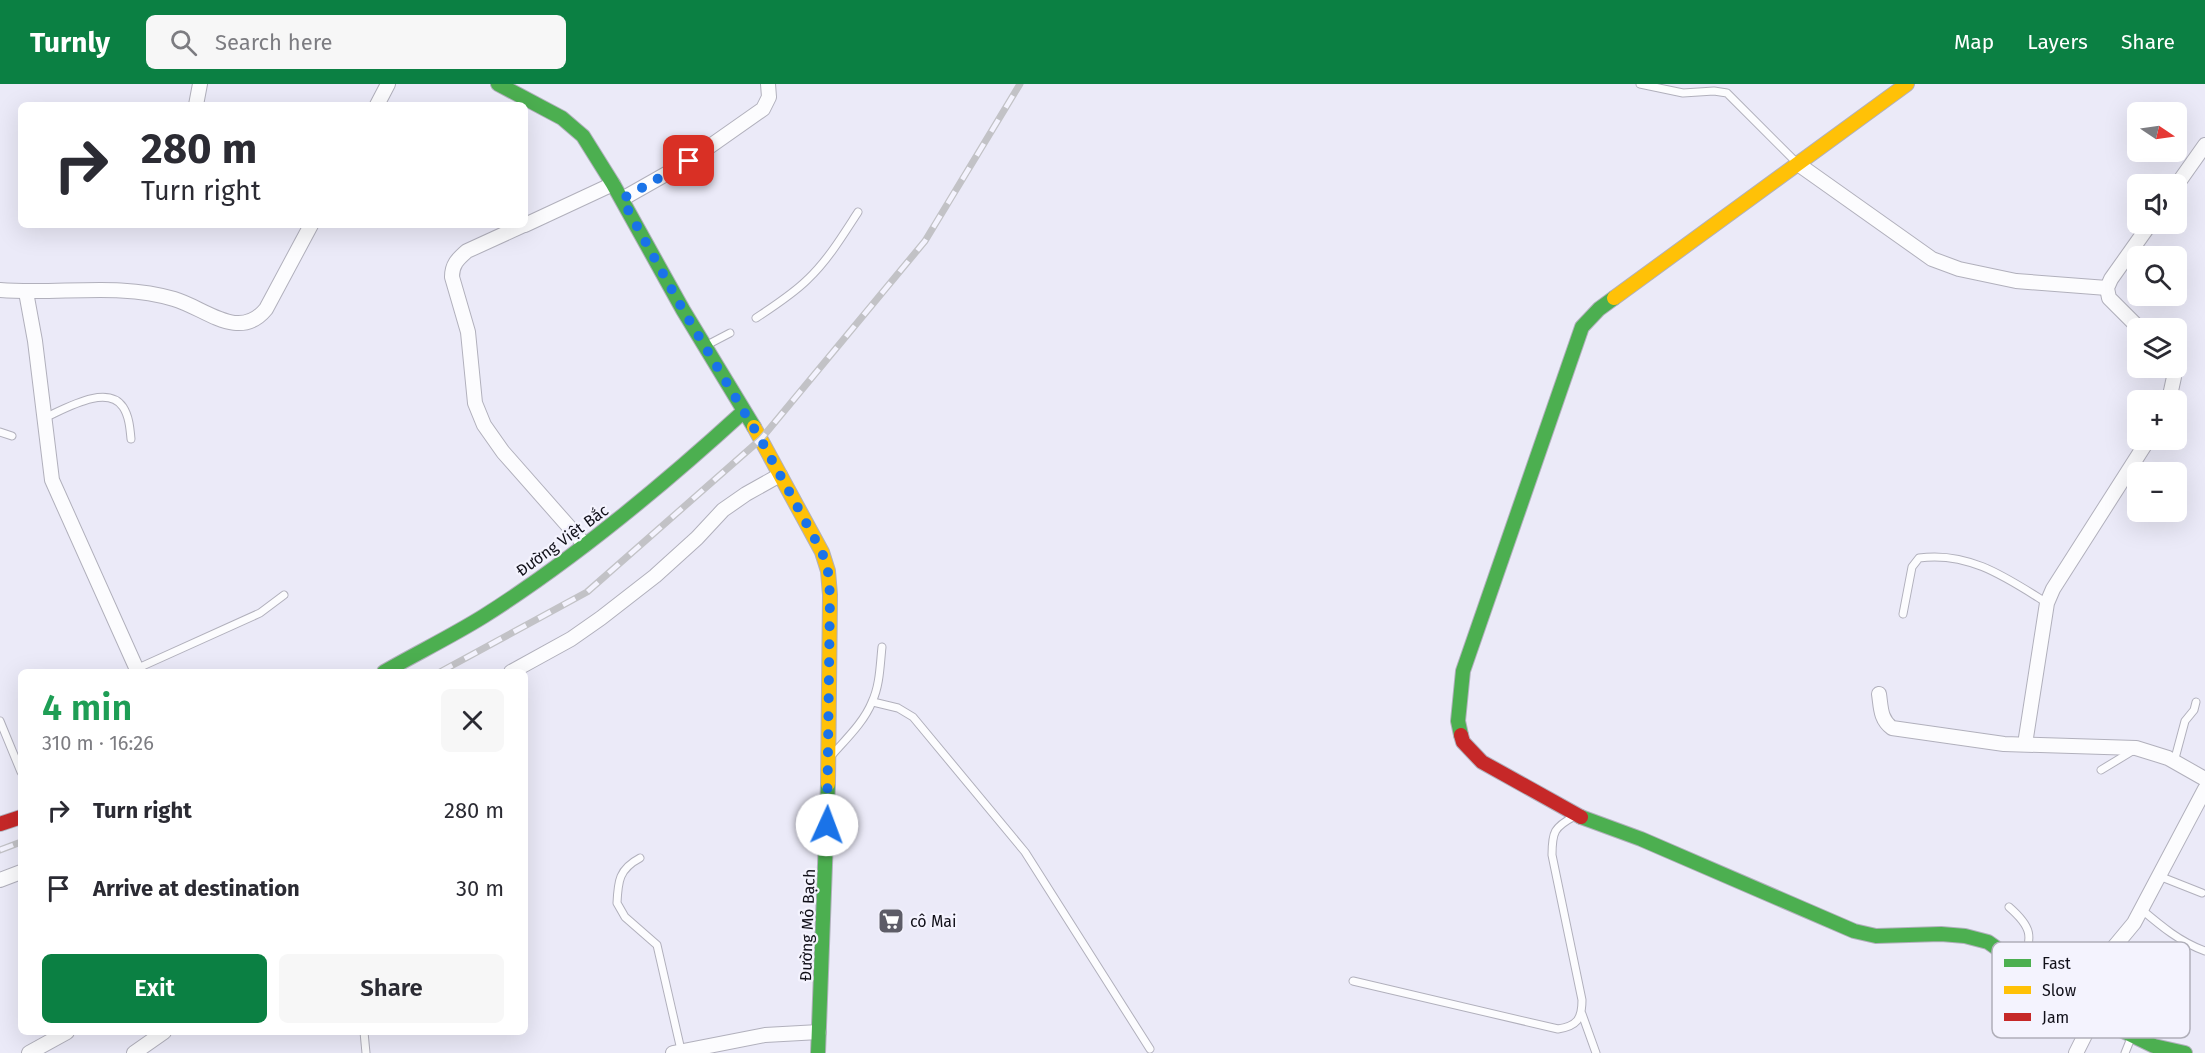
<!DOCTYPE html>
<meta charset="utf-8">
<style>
body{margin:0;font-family:"Fira Sans",sans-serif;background:#f7f7f7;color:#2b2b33;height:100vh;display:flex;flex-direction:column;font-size:22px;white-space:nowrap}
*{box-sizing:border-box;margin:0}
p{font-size:20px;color:#7c7c81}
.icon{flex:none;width:33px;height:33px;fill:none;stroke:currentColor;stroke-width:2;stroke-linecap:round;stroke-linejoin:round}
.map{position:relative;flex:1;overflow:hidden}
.drawer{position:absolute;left:18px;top:585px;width:510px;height:366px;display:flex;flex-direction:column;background:#fff;border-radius:9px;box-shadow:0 6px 24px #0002}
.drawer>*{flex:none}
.top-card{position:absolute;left:18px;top:18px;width:510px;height:126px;border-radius:9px;box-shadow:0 6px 24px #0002;background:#fff;color:#2b2b33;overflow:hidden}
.needle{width:39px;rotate:103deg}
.fabs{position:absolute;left:2127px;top:18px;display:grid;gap:12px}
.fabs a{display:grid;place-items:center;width:60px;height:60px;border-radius:9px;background:#fff;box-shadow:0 6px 24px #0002;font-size:30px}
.pin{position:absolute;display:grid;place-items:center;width:51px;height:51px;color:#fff;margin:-26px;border-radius:12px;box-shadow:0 3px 9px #0006}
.me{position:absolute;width:66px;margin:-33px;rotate:2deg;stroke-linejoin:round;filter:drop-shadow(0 0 4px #0008)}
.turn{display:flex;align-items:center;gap:21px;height:126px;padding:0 24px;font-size:27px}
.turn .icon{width:78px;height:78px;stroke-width:2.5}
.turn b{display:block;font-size:42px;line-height:51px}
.round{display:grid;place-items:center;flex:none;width:63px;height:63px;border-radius:9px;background:#f7f7f7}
.head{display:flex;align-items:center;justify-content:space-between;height:102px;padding:0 24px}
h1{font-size:36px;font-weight:600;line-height:45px;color:#1e9e55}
.action{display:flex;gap:12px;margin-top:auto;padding:12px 24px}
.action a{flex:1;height:69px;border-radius:9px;background:#0b8043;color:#fff;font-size:24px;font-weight:600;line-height:69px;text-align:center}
.action a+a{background:#f7f7f7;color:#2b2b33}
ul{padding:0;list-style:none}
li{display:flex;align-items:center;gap:18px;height:78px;padding:0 24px}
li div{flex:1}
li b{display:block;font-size:22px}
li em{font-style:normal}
header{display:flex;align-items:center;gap:36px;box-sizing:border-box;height:84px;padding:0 30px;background:#0b8043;color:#fff}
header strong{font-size:28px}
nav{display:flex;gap:33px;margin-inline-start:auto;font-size:21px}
.search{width:420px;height:54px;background:#f7f7f7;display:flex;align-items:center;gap:15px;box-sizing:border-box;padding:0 21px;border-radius:9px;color:#7c7c81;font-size:22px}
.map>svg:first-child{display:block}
</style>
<header>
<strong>Turnly</strong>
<div class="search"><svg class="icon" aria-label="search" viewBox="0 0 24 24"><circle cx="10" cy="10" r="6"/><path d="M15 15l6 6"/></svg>Search here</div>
<nav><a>Map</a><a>Layers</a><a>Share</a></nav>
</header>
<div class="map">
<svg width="2205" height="969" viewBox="0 0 2205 969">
<rect width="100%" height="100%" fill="#ebeaf8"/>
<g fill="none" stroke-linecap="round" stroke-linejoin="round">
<g stroke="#b1b0bc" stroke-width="9">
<g id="lane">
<path d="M1640 0 1683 9 1714 7 1727 9 1796 78"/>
<path d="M756 234C774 222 793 210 808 195 828 176 843 151 858 128"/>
<path d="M707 261 730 249"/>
<path d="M44 334C63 326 107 299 123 323 129 332 130 344 131 355"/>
<path d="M0 348 12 352"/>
<path d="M1903 530 1912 483 1919 474C1969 467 2007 494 2047 519"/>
<path d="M136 585 260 529 284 511"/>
<path d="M873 618 898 624 913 633 1025 768 1150 965"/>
<path d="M0 637 21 688"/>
<path d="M832 671C846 655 864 638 872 618 880 601 880 581 882 563"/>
<path d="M2174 678 2185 637 2194 626 2196 618"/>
<path d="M2101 686 2134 666"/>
<path d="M640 774C619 785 618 797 617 819L625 833 657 861 681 966"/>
<path d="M2159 792 2202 809"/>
<path d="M2009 823C2032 843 2033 852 2023 880"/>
<path d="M2141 825C2161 842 2180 858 2205 867"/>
<path d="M1353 897 1558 945C1577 942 1582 935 1582 916L1552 771C1552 748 1554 743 1575 732"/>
<path d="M1582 930 1596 969"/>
<path d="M364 948 366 969"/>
<path d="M2125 969 2131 954"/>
</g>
</g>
<g stroke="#b1b0bc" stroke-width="16">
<g id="street">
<path d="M196 21 200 0"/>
<path d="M377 21 388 0"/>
<path d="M1798 80 1932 175 1959 185 2016 197 2107 204"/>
<path d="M2176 102 2205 61"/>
<path d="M622 115 689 77 763 25 769 13 768 0"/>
<path d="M524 141 467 167C458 175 452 180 452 193L468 248 475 319 484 341 503 368 585 461"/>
<path d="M525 141 613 100"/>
<path d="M0 206C57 211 119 198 174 215 205 224 239 258 266 225L311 141"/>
<path d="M26 208 35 257 52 396 138 588"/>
<path d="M2139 244 2109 214 2107 204 2111 195 2150 140"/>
<path d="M2169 316 2174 293 2172 284"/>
<path d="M511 588 571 555 601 534 655 492 697 454 723 426 746 410 780 391"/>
<path d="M1879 610C1881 623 1880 635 1892 644L2004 660 2136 664 2168 674 2205 695"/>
<path d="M2025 660 2047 519 2053 505 2148 356"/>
<path d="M0 796 21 788"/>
<path d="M2070 916 2134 839 2205 705"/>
<path d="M29 969 67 948"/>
<path d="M134 969 164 948"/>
<path d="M673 969 765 951 819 948"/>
<path d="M2076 969 2094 933"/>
</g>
</g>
<g stroke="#b1b0bc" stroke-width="16">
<g id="fast">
<path d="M498 0 562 34 583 52 613 100 683 226 754 343"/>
<path d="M384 588C417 569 452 552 484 532 577 473 662 402 743 328"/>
<path d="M1461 651 1458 637 1463 587 1582 243 1599 225 1614 214"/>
<path d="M1581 733 1641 755 1854 847 1876 852 1941 850 1965 852 1988 858 2094 933 2154 962 2185 969"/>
<path d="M818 969 828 700"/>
</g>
</g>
<g stroke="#b1b0bc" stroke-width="16">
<g id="slow">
<path d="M1614 214 1907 0"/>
<path d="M754 343 822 468 828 487 830 511 828 700"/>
</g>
</g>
<g stroke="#b1b0bc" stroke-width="16">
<g id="jam">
<path d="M1461 651 1463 658 1482 678 1581 733"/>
<path d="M0 740 21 733"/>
</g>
</g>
<use href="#lane" stroke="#fcfcfe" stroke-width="7"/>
<use href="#street" stroke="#fcfcfe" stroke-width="14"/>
<use href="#fast" stroke="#4caf50" stroke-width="14"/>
<use href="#slow" stroke="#ffc107" stroke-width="14"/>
<use href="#jam" stroke="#c62828" stroke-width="14"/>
<g stroke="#c2c2c6" stroke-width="7">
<g id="rail">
<path d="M440 588 587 508 761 355 925 157 1020 0"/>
<path d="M0 766 21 758"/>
</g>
</g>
<use href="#rail" stroke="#f4f3fe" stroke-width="4.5" stroke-dasharray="14" stroke-linecap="butt"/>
</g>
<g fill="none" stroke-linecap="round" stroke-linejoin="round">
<path stroke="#1a73e8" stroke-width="10" stroke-dasharray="0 18" d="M689 77 622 115 683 226 761 356 822 468 828 488 830 511 827 741"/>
</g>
<defs>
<g id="supermarket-square" transform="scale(1.35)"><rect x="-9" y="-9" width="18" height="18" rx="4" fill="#5d5c67" stroke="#f4f3fe"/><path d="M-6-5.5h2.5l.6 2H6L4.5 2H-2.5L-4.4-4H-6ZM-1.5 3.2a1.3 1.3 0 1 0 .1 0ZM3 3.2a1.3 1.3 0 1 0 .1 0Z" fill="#fff"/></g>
</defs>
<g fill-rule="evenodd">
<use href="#supermarket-square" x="891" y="837"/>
</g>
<g text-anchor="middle" stroke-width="4.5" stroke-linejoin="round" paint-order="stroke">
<g font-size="16" fill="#111019" stroke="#f4f3fe">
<text transform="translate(562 456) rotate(-36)" y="6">Đường Việt Bắc</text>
<text transform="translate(807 841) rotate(-88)" y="6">Đường Mỏ Bạch</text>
</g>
<g font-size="16" fill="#111019" stroke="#f4f3fe" text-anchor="start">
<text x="910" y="843">cô Mai</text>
</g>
</g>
<rect x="1992" y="858" width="198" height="96" rx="9" fill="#f4f3fe" stroke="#b0afb9" stroke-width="1.5"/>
<rect x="2004" y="875" width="27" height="8" fill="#4caf50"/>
<rect x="2004" y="902" width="27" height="8" fill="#ffc107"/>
<rect x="2004" y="929" width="27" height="8" fill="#c62828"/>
<g font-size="16" fill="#111019">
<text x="2042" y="885">Fast</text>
<text x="2042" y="912">Slow</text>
<text x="2042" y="939">Jam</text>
</g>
</svg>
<div class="fabs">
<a><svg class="needle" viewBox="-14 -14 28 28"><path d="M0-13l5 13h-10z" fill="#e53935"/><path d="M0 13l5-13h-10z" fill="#7c7c81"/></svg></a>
<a><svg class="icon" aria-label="sound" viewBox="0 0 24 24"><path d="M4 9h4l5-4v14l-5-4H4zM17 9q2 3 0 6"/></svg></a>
<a><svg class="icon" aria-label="search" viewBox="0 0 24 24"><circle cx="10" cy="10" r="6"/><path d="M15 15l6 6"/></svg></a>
<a><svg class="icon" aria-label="layers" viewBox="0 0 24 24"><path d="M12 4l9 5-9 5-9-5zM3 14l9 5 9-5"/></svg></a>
<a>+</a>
<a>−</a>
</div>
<div class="pin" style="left:689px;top:77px;background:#d93025"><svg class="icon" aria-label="arrive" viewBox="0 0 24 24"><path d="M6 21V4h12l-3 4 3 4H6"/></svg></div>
<svg class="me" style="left:827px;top:741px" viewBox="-20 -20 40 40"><circle r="19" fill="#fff"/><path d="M0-13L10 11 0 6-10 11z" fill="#1a73e8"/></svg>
<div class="top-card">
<div class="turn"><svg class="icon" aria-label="right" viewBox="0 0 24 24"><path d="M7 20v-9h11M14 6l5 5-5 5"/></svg><div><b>280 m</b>Turn right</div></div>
</div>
<section class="drawer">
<div class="head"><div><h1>4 min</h1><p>310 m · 16:26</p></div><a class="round"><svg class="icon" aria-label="close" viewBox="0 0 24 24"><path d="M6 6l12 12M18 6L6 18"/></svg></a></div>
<ul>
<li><svg class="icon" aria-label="right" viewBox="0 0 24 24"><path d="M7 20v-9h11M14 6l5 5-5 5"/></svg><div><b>Turn right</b></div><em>280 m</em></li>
<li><svg class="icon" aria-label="arrive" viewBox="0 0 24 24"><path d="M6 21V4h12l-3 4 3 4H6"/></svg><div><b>Arrive at destination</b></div><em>30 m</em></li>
</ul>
<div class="action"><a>Exit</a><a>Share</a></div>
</section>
</div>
